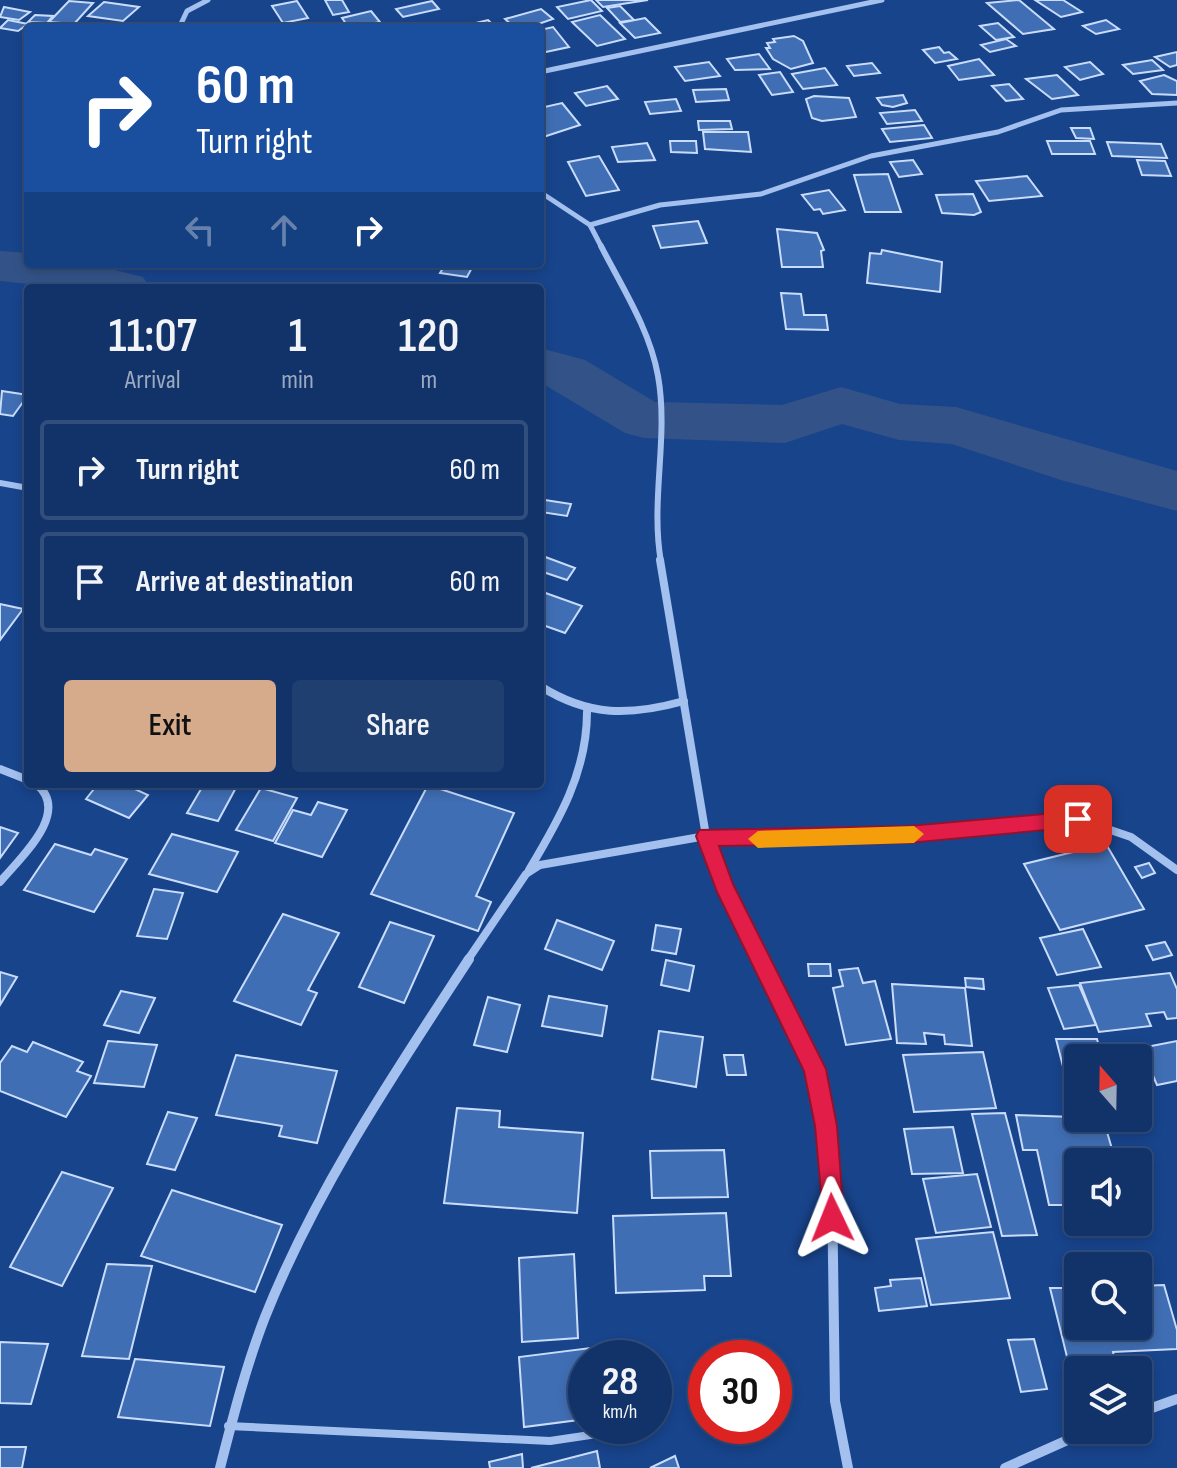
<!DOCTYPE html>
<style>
body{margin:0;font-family:"Sofia Sans Condensed",sans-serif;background:#1f3f71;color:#f1f3f6;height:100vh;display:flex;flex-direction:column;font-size:30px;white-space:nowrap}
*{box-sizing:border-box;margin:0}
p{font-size:26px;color:#9caac0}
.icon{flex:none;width:44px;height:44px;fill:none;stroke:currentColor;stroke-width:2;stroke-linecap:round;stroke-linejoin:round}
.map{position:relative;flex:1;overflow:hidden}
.drawer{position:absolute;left:24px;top:284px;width:520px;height:504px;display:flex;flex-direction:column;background:#123369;border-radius:8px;box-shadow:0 4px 12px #0003,0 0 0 2px #314e7d}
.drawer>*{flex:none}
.banner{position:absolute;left:24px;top:24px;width:520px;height:244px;border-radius:8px;box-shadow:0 4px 12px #0003,0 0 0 2px #314e7d;background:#1a4fa0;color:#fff;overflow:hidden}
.needle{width:52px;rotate:340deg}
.controls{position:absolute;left:1064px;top:1044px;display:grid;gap:16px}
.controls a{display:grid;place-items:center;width:88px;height:88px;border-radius:8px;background:#123369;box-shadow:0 4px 12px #0003,0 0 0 2px #314e7d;font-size:40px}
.speed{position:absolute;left:568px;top:1340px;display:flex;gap:16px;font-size:40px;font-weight:700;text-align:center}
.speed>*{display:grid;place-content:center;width:104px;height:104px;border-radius:50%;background:#123369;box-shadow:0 4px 12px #0003,0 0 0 2px #314e7d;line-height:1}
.speed small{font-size:20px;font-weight:400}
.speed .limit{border:12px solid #d22;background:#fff;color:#111}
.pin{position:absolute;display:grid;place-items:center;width:68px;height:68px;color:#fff;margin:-34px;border-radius:16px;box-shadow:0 4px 12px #0006}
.me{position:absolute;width:88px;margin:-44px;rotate:358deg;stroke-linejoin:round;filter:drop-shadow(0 0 6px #0008)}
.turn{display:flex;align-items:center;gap:28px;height:168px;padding:0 40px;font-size:36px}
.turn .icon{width:104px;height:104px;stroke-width:2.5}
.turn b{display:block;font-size:56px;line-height:68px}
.lanes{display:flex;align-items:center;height:76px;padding:0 40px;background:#0003;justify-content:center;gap:40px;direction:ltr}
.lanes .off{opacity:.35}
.eta{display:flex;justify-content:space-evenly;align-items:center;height:136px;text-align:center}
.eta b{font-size:48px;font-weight:600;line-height:56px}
.button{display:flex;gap:16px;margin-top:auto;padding:16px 40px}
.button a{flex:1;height:92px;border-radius:8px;background:#d6ab8b;color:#111;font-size:32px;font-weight:600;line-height:92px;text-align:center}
.button a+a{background:#1f3f71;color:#f1f3f6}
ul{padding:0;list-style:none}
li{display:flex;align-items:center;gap:24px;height:100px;margin:0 16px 12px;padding:0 24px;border:4px solid #314e7d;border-radius:8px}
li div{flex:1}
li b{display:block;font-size:30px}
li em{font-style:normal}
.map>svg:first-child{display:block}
</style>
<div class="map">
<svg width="1177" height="1468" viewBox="0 0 1177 1468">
<rect width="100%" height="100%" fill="#18448c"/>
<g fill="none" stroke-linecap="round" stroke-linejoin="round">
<g fill="#335388" fill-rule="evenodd">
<path d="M0 251 28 253V264H91L143 277 150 288H68L0 281Z"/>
<path d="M540 348 585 360 655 402 782 405 841 387 900 404 956 407 1177 471V511L1061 480 952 444 899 440 842 424 785 443 644 438 625 433 540 382Z"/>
</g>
</g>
<g fill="#406eb4" stroke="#c9dcfa" stroke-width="2">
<path d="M325 0H342L349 12 333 15Z"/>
<path d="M591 0 602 11 568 19 557 7Z"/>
<path d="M596 0H648L603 7Z"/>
<path d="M1019 0 1054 29 1023 34 987 3Z"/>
<path d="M1035 0H1063L1082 12 1061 17Z"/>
<path d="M69 1 93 3 74 24 49 22Z"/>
<path d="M297 1 308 18 283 23 272 6Z"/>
<path d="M432 1 439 9 403 17 396 9Z"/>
<path d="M104 2 139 7 123 21 88 16Z"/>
<path d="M620 6 634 20 620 22 607 8Z"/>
<path d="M4 7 30 12 19 20 0 17Z"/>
<path d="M541 9 553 19 527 28H515L505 19Z"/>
<path d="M371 11 380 22 349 28 342 18Z"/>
<path d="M35 15 53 16 47 23 28 22Z"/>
<path d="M600 15 625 39 597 46 572 22Z"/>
<path d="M645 18 660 33 635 38 620 23Z"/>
<path d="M8 20 28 24 18 31 0 28Z"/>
<path d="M488 20 496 28 459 27Z"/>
<path d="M1106 20 1119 29 1096 34 1083 26Z"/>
<path d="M998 23 1014 37 996 40 980 26Z"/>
<path d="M553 27 569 47 541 53 540 30Z"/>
<path d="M794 36 803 41 813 63 791 69 773 59 766 48H770L767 43 775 42 773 39Z"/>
<path d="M1006 39 1016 46 990 52 981 45Z"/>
<path d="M939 47 944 53 949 52 957 59 935 63 923 50Z"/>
<path d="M1177 52V65L1170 67 1155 57Z"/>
<path d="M759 54 770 69 735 70 727 59Z"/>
<path d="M979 59 994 75 959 80 948 66Z"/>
<path d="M1152 60 1163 70 1133 74 1123 65Z"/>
<path d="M709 62 720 76 685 81 675 67Z"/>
<path d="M1090 62 1103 74 1080 80 1065 67Z"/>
<path d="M872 63 880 73 854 76 847 66Z"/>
<path d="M825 68 837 85 803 89 792 74Z"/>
<path d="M780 72 793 92 772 95 759 75Z"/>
<path d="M1057 75 1078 95 1052 99 1026 79Z"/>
<path d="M1164 75 1177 81V95L1152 94 1140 81Z"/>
<path d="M1009 84 1023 99 1006 101 992 86Z"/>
<path d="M607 86 618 99 586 106 575 93Z"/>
<path d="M726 89 729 100 696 102 693 90Z"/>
<path d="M903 95 907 103 893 107 882 105 877 98Z"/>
<path d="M814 96 849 98 856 117 822 121 812 118 806 99Z"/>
<path d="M676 99 681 111 650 114 645 102Z"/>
<path d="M562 103 580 125 540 138V108Z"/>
<path d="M915 110 922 121 887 124 880 113Z"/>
<path d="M698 121H730L732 129 699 130Z"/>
<path d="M924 125 932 138 890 142 882 129Z"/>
<path d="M1071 128H1090L1094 139 1076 138Z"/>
<path d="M703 132H748L751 152 705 149Z"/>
<path d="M670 141H696L697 153 671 152Z"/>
<path d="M1047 141H1090L1095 154H1052Z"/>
<path d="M1107 142 1161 144 1167 158 1112 156Z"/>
<path d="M647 143 655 160 618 162 612 147Z"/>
<path d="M599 156 619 190 586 196 568 162Z"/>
<path d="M913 160 922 174 899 177 890 162Z"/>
<path d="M1137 160 1165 161 1171 176 1142 175Z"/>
<path d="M888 174 901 212H865L854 175Z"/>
<path d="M1027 176 1042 196 989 201 976 181Z"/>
<path d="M829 190 845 210 823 214 820 209 814 210 802 195Z"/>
<path d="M973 194 981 212 974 215 942 213 936 195Z"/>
<path d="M698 221 707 243 661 248 653 226Z"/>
<path d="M777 229 817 233 824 250 821 251 823 267H782Z"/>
<path d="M882 250 942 262 940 292 867 283 870 253 881 254Z"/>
<path d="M456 264H474L467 277 440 273 445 265Z"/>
<path d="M781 293 801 294 804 315H826L828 330 786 329Z"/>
<path d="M2 391 28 395 13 416 0 414Z"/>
<path d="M545 500 571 504 567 516 541 512Z"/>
<path d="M540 555 575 568 567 580 540 571Z"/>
<path d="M540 591 582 606 565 633 540 624Z"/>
<path d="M0 604 23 609 0 640Z"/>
<path d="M98 784H124L148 795 129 818 86 799Z"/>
<path d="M204 784H238L218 821 187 813Z"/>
<path d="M428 785 514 813 476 896 491 902 478 931 371 894Z"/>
<path d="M261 788 297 798 273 841 236 830Z"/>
<path d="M318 802 347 810 322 857 275 843 293 810 311 815Z"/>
<path d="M0 827 18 833 0 858Z"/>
<path d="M172 834 238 852 217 892 149 874Z"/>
<path d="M55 844 91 855 95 849 127 859 94 912 24 890Z"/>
<path d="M1106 844 1144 909 1060 930 1024 864Z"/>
<path d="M1149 863 1155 873 1142 878 1135 867Z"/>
<path d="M154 889 183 893 167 939 137 936Z"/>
<path d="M283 914 339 933 308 990 317 993 301 1025 234 1001Z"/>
<path d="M557 920 614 941 602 970 545 949Z"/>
<path d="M390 922 434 936 404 1003 359 987Z"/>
<path d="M656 925 681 929 676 954 652 950Z"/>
<path d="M1083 929 1101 967 1057 975 1040 938Z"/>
<path d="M1165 942 1172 955 1153 960 1146 946Z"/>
<path d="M666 960 694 966 689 991 661 985Z"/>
<path d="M808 964H830L831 976H809Z"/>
<path d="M858 968 863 983 875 981 891 1039 846 1045 833 988 843 986 839 970Z"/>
<path d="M0 972 17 977 0 1005Z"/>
<path d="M1170 973 1177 989V1018L1167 1019 1164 1012 1146 1014 1151 1026 1099 1032 1080 983Z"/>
<path d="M965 978 983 979 984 989 966 987Z"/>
<path d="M892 984 965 988 972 1046 945 1044 944 1035 924 1033 926 1044 897 1043Z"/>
<path d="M1079 985 1096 1025 1064 1029 1048 988Z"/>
<path d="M121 991 155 998 139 1033 104 1025Z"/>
<path d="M549 996 607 1006 602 1036 542 1026Z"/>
<path d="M488 997 520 1005 507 1052 474 1045Z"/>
<path d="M659 1031 703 1037 696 1087 652 1079Z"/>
<path d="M1056 1039H1097L1102 1058H1078V1094H1070Z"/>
<path d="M108 1041 157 1045 144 1087 94 1083Z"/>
<path d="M1177 1041V1081L1157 1085 1141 1048Z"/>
<path d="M33 1042 83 1062 77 1071 91 1076 66 1117 0 1091V1063L12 1046 27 1052Z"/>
<path d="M983 1052 996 1108 914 1112 903 1055Z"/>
<path d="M236 1055 337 1071 317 1143 279 1136 282 1126 216 1115Z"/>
<path d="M724 1055H743L746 1075H727Z"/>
<path d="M457 1108 500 1111 499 1127 583 1133 577 1213 444 1203Z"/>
<path d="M168 1112 197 1118 175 1170 147 1164Z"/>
<path d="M1005 1113 1037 1235 1002 1236 972 1114Z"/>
<path d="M1016 1115 1103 1118 1112 1149 1088 1150 1091 1162H1078V1205H1049L1037 1150H1023Z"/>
<path d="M953 1127 963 1173 912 1174 904 1129Z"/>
<path d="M724 1150 728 1197 652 1198 650 1151Z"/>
<path d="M62 1172 113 1188 62 1286 10 1267Z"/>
<path d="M977 1174 991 1227 936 1233 923 1179Z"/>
<path d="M172 1190 282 1225 255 1292 141 1256Z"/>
<path d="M726 1213 731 1276H704L705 1290 616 1293 613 1216Z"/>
<path d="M993 1232 1010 1298 931 1305 916 1239Z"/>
<path d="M574 1254 578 1338 522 1342 519 1258Z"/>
<path d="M107 1264 152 1266 129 1359 82 1356Z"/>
<path d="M921 1278 927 1306 879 1311 875 1288 891 1286 890 1280Z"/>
<path d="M1164 1285 1177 1330V1349L1113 1352 1116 1367 1070 1369 1050 1288H1078V1326H1138V1286Z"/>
<path d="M1034 1339 1047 1389 1021 1392 1008 1340Z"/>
<path d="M0 1342 48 1344 31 1404 0 1403Z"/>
<path d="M614 1345 615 1358H586V1419L524 1427 519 1357Z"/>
<path d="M135 1359 224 1367 210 1426 118 1417Z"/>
<path d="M0 1447H26L22 1468H0Z"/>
<path d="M597 1451 600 1468H531Z"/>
<path d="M522 1454 523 1468H490L489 1462Z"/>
<path d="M675 1456 679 1468H650Z"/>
</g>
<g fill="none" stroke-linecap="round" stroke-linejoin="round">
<path stroke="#a3c0ee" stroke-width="8" d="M228 1426 550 1441 597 1434"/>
<g stroke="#a3c0ee" stroke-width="5">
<path d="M179 28 187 11 208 0"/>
<path d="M540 72 882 0"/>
<path d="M540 192 590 225 602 248"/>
<path d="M590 225 660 205 761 194 871 156 998 132 1061 110 1177 103"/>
</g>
<g stroke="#a3c0ee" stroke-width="6">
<path d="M601 246C622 287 650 330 658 376 669 437 650 500 661 562"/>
<path d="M0 483 28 488"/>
</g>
<g stroke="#a3c0ee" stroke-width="8">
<path d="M660 560 706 836 724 886 761 961"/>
<path d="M540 686C589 717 630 716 684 701"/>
<path d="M0 769 28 780"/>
<path d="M529 870C559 820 587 772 587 712"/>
<path d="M0 882C20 858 72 812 36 784"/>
<path d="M467 961 526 874 540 865 706 836 748 840 908 835 1078 819 1131 837 1177 870"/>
</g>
<g stroke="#a3c0ee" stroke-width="10">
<path d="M760 959 815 1069 826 1126 832 1187 835 1401 848 1468"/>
<path d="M1138 1413 1177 1399"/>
<path d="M220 1468C233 1417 246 1366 265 1317 316 1189 394 1074 469 959"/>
<path d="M1005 1468 1090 1430"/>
</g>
</g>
<path fill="#e11d48" stroke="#92132f" stroke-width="2" d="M1078 811 1088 819 1078 827 908 843 719 846 733 884 826 1069 837 1126 844 1218 841 1226 832 1230 824 1226 815 1126 804 1071 717 892 696 836 699 830 908 826Z"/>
<path fill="#f59e0b" d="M914 826 924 834 914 843 758 848 748 839 758 831Z"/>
</svg>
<div class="controls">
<a><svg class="needle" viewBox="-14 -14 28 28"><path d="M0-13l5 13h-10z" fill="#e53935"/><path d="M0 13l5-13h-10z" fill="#9caac0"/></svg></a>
<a><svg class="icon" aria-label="sound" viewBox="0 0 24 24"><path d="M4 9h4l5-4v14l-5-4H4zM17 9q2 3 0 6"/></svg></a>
<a><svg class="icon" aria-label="search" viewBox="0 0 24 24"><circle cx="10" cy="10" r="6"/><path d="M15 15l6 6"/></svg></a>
<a><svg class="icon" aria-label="layers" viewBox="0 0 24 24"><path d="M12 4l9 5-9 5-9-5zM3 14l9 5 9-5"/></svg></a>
</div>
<div class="speed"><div>28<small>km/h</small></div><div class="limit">30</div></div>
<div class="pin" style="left:1078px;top:819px;background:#d93025"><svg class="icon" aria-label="arrive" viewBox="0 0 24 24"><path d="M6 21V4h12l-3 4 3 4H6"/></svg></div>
<svg class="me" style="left:832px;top:1218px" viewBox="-20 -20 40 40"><path d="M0-17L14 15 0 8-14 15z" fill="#e11d48" stroke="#fff" stroke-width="4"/></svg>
<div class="banner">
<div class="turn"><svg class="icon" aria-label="right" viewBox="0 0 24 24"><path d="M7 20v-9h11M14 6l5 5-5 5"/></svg><div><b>60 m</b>Turn right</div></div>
<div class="lanes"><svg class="icon off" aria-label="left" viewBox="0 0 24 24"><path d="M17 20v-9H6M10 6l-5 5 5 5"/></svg><svg class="icon off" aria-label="ahead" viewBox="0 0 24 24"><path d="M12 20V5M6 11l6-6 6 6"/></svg><svg class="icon" aria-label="right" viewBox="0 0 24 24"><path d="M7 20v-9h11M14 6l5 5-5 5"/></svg></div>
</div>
<section class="drawer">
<div class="eta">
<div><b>11:07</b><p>Arrival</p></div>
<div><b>1</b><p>min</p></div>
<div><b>120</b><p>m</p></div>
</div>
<ul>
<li><svg class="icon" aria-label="right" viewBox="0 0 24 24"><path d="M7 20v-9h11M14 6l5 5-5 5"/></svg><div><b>Turn right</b></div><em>60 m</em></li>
<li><svg class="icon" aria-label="arrive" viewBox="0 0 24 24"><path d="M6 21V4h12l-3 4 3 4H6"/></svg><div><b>Arrive at destination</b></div><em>60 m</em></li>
</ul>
<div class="button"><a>Exit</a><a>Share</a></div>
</section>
</div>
